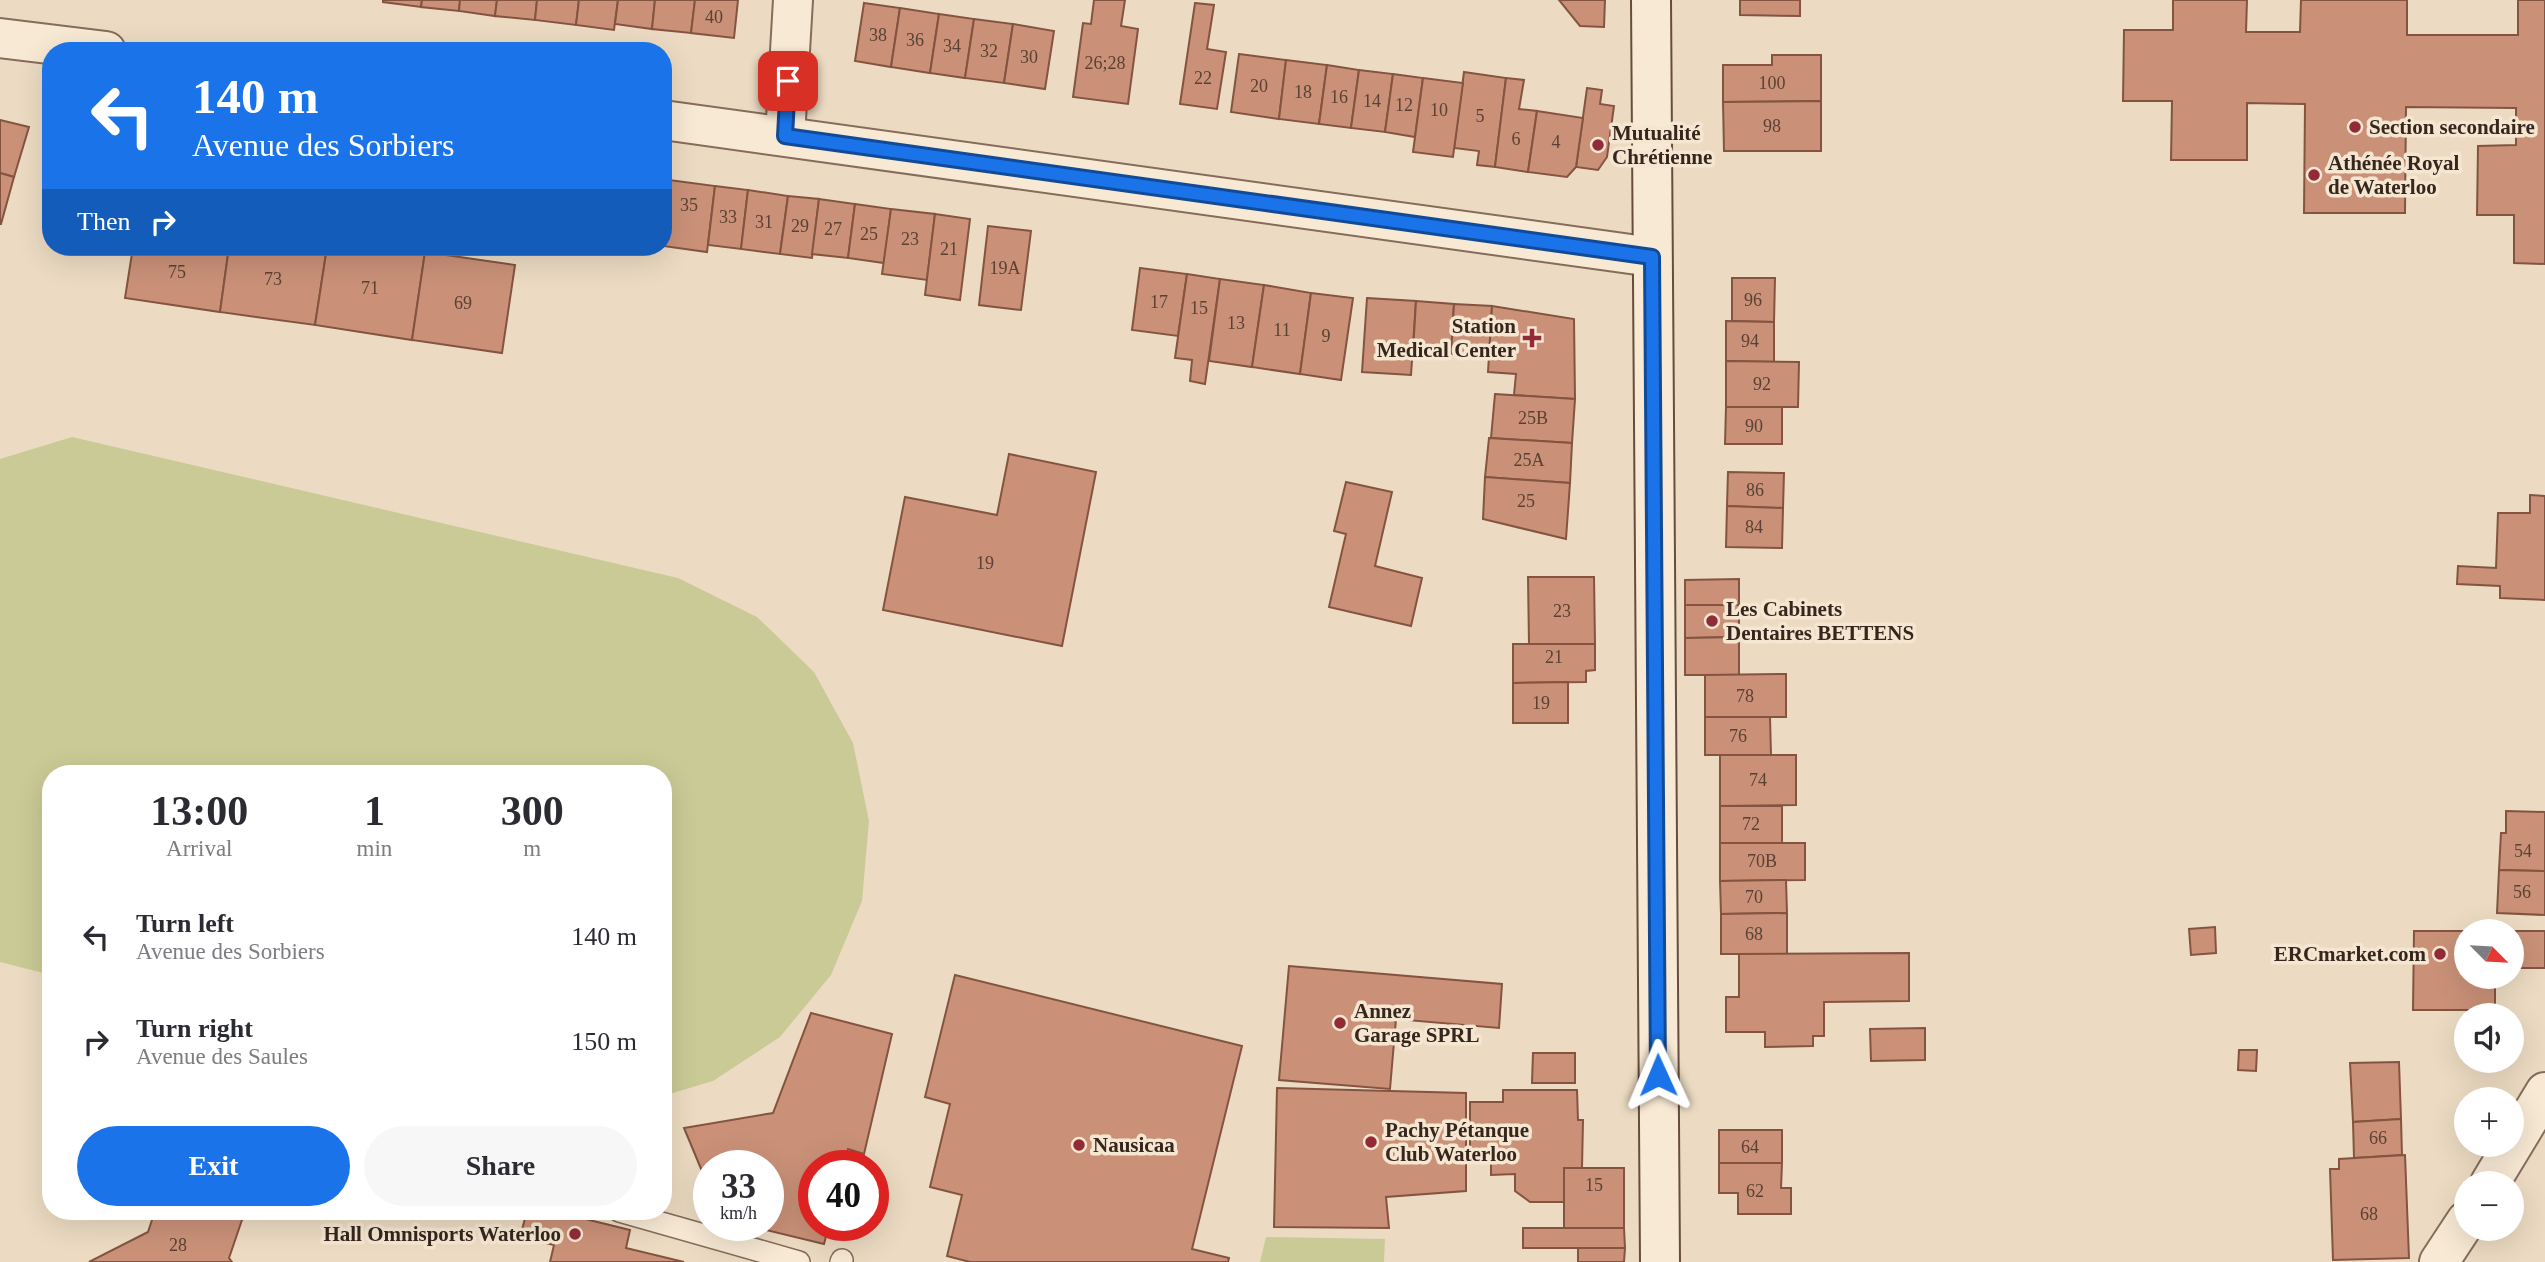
<!DOCTYPE html>
<meta charset="utf-8">
<style>
body{margin:0;font-family:"Times New Roman",serif;background:#f7f7f7;color:#2b2b33;height:100vh;display:flex;flex-direction:column;font-size:26px;white-space:nowrap}
*{box-sizing:border-box;margin:0}
p{font-size:23px;color:#7c7c81}
.icon{flex:none;width:38px;height:38px;fill:none;stroke:currentColor;stroke-width:2;stroke-linecap:round;stroke-linejoin:round}
.map{position:relative;flex:1;overflow:hidden}
.sheet{position:absolute;left:42px;top:765px;width:630px;height:455px;display:flex;flex-direction:column;background:#fff;border-radius:28px;box-shadow:0 7px 28px #0002}
.sheet>*{flex:none}
.top-card{position:absolute;left:42px;top:42px;width:630px;height:214px;border-radius:28px;box-shadow:0 7px 28px #0002;background:#1a73e8;color:#fff;overflow:hidden}
.needle{width:46px;rotate:114deg}
.buttons{position:absolute;left:2454px;top:919px;display:grid;gap:14px}
.buttons a{display:grid;place-items:center;width:70px;height:70px;border-radius:50%;background:#fff;box-shadow:0 7px 28px #0002;font-size:35px}
.speed{position:absolute;left:693px;top:1150px;display:flex;gap:14px;font-size:35px;font-weight:700;text-align:center}
.speed>*{display:grid;place-content:center;width:91px;height:91px;border-radius:50%;background:#fff;box-shadow:0 7px 28px #0002;line-height:1}
.speed small{font-size:18px;font-weight:400}
.speed .limit{border:10px solid #d22;background:#fff;color:#111}
.pin{position:absolute;display:grid;place-items:center;width:60px;height:60px;color:#fff;margin:-30px;border-radius:14px;box-shadow:0 4px 10px #0006}
.me{position:absolute;width:77px;margin:-38px;rotate:359deg;stroke-linejoin:round;filter:drop-shadow(0 0 5px #0008)}
.turn{display:flex;align-items:center;gap:24px;height:147px;padding:0 35px;font-size:32px}
.turn .icon{width:91px;height:91px;stroke-width:2.5}
.turn b{display:block;font-size:49px;line-height:60px}
.then{display:flex;align-items:center;height:66px;padding:0 35px;background:#0003;gap:14px;font-size:26px}
.eta{display:flex;justify-content:space-evenly;align-items:center;height:119px;text-align:center}
.eta b{font-size:42px;font-weight:600;line-height:49px}
.action{display:flex;gap:14px;margin-top:auto;padding:14px 35px}
.action a{flex:1;height:80px;border-radius:42px;background:#1a73e8;color:#fff;font-size:28px;font-weight:600;line-height:80px;text-align:center}
.action a+a{background:#f7f7f7;color:#2b2b33}
ul{padding:0;list-style:none}
li{display:flex;align-items:center;gap:21px;height:105px;padding:0 35px}
li div{flex:1}
li b{display:block;font-size:26px}
li em{font-style:normal}
.map>svg:first-child{display:block}
</style>
<div class="map">
<svg width="2545" height="1262" viewBox="0 0 2545 1262">
<rect width="100%" height="100%" fill="#ecdbc2"/>
<g fill="#caca96">
<path d="M72 437 678 578 757 617 814 672 853 743 869 821 862 901 831 975 780 1037 713 1081 663 1096V774H51V975L0 962V459Z"/>
<path d="M1266 1237 1385 1239 1384 1262H1260Z"/>
</g>
<g fill="#ca9178" stroke="#845440" stroke-width="2">
<path d="M383 0H422L421 7 383 2Z"/>
<path d="M422 0H460L459 11 421 7Z"/>
<path d="M460 0H497L495 16 459 11Z"/>
<path d="M497 0H537L535 20 495 16Z"/>
<path d="M537 0H579L576 25 535 20Z"/>
<path d="M579 0H618L614 30 576 25Z"/>
<path d="M618 0H655L652 29 615 24Z"/>
<path d="M655 0H695L691 33 652 29Z"/>
<path d="M695 0H738L734 38 691 33Z"/>
<path d="M1094 0H1125L1121 26 1138 29 1128 104 1073 97 1083 23 1091 24Z"/>
<path d="M1559 0H1605L1604 27 1580 26Z"/>
<path d="M1740 0H1800V16L1740 15Z"/>
<path d="M2173 0H2247L2246 32H2300L2301 0H2407V35H2518V0H2545V264L2514 263V215H2477L2478 146 2516 145V108L2406 107 2405 213H2304L2305 104 2247 103V160H2171L2172 101H2123L2124 30H2173Z"/>
<path d="M864 3 900 8 891 67 855 61Z"/>
<path d="M1195 3 1214 5 1207 49 1226 52 1217 109 1180 104Z"/>
<path d="M900 8 939 14 930 73 891 67Z"/>
<path d="M939 14 974 19 965 78 930 73Z"/>
<path d="M974 19 1013 24 1004 83 965 78Z"/>
<path d="M1013 24 1054 31 1045 89 1004 83Z"/>
<path d="M1239 54 1286 60 1279 119 1231 112Z"/>
<path d="M1772 55H1821V101L1723 102V65H1772Z"/>
<path d="M1286 60 1327 65 1319 124 1279 119Z"/>
<path d="M1327 65 1359 70 1351 128 1319 124Z"/>
<path d="M1359 70 1393 74 1385 132 1351 128Z"/>
<path d="M1464 72 1506 78 1495 167 1477 165 1479 151 1454 148Z"/>
<path d="M1393 74 1423 78 1415 137 1385 132Z"/>
<path d="M1423 78 1463 83 1453 157 1413 152Z"/>
<path d="M1506 78 1524 80 1519 109 1537 111 1528 172 1495 167Z"/>
<path d="M1587 88 1602 90 1600 104 1614 106 1607 157 1598 170 1576 167Z"/>
<path d="M1821 101V151H1724L1723 102Z"/>
<path d="M1537 111 1583 118 1576 167 1567 177 1528 172Z"/>
<path d="M0 120 29 127 14 177 0 173Z"/>
<path d="M0 173 14 177 1 224H0Z"/>
<path d="M669 180 715 186 707 252 663 246V225Z"/>
<path d="M715 186 748 190 741 249 708 245Z"/>
<path d="M748 190 788 196 780 254 741 249Z"/>
<path d="M788 196 819 199 812 258 780 254Z"/>
<path d="M819 199 855 204 848 258 812 254Z"/>
<path d="M855 204 891 209 884 263 848 258Z"/>
<path d="M891 209 935 214 927 280 882 274Z"/>
<path d="M935 214 970 219 960 300 925 295Z"/>
<path d="M988 226 1031 231 1021 310 979 305Z"/>
<path d="M133 247H229L220 312 125 298Z"/>
<path d="M229 247H327L315 325 220 312Z"/>
<path d="M327 247H392L425 252 412 340 315 325Z"/>
<path d="M425 252 515 265 502 353 412 340Z"/>
<path d="M1140 268 1187 274 1178 336 1132 330Z"/>
<path d="M1187 274 1220 279 1205 384 1190 381 1192 360 1175 358Z"/>
<path d="M1732 278H1775L1774 322 1732 321Z"/>
<path d="M1220 279 1264 285 1252 367 1209 361Z"/>
<path d="M1264 285 1311 293 1300 374 1252 367Z"/>
<path d="M1311 293 1353 298 1341 380 1300 374Z"/>
<path d="M1367 298 1416 301 1411 375 1362 372Z"/>
<path d="M1416 301 1454 304 1451 354 1413 352Z"/>
<path d="M1454 304 1492 306 1489 357 1451 354Z"/>
<path d="M1492 306 1574 319 1575 399 1514 395 1516 374 1488 372Z"/>
<path d="M1726 321 1774 322V362L1726 361Z"/>
<path d="M1726 361 1799 362 1798 407H1726Z"/>
<path d="M1495 394 1575 399 1572 443 1491 438Z"/>
<path d="M1726 407H1782V444H1725Z"/>
<path d="M1489 438 1572 443 1570 483 1485 477Z"/>
<path d="M1009 454 1096 472 1062 646 883 610 905 497 997 515Z"/>
<path d="M1728 472 1784 473 1783 508 1727 506Z"/>
<path d="M1485 477 1570 483 1566 539 1483 519Z"/>
<path d="M1346 482 1392 492 1375 566 1422 578 1411 626 1329 607 1346 534 1334 531Z"/>
<path d="M2530 495 2545 496V600L2500 598V586L2457 584 2458 566 2496 568 2498 513H2530Z"/>
<path d="M1727 506 1783 508 1782 548 1726 547Z"/>
<path d="M1528 577H1594L1595 644H1529Z"/>
<path d="M1739 579V605H1685V580Z"/>
<path d="M1685 605H1739V637L1685 638Z"/>
<path d="M1739 637V675H1685V638Z"/>
<path d="M1513 644H1595V670L1586 671V682L1513 683Z"/>
<path d="M1786 674V717H1705V675Z"/>
<path d="M1568 682V723H1513V683Z"/>
<path d="M1705 717H1770L1771 755H1705Z"/>
<path d="M1720 755H1796V805L1720 806Z"/>
<rect x="1720" y="806" width="62" height="37"/>
<path d="M2506 811 2545 812V871L2499 870 2501 833H2506Z"/>
<path d="M1720 843H1805V880L1720 881Z"/>
<path d="M2499 870 2545 871V915L2497 913Z"/>
<path d="M1786 880 1787 913 1721 914 1720 881Z"/>
<path d="M1787 913V954H1721V914Z"/>
<path d="M2215 927 2216 953 2191 955 2189 929Z"/>
<path d="M2414 931H2466V976H2495V1010H2413Z"/>
<rect x="2511" y="931" width="34" height="37"/>
<path d="M1909 953V1001L1824 1002V1036H1813V1046L1765 1047V1032H1726V997H1739V954Z"/>
<path d="M1289 966 1502 984 1499 1028 1396 1019 1390 1089 1279 1080Z"/>
<path d="M955 975 1242 1046 1192 1249 1229 1258 1228 1262H970L947 1256 962 1195 930 1187 950 1104 925 1097Z"/>
<path d="M811 1013 892 1034 864 1154 848 1149 844 1166H814V1225H829L824 1244 745 1225H768V1166H709V1188L684 1128 773 1113Z"/>
<path d="M1925 1028V1060L1871 1061 1870 1029Z"/>
<path d="M2239 1050H2257L2256 1071 2238 1070Z"/>
<path d="M1533 1053H1575V1083H1532Z"/>
<path d="M2399 1062 2401 1119 2353 1122 2350 1063Z"/>
<path d="M1277 1088 1466 1093V1191L1386 1197 1389 1228 1274 1227Z"/>
<path d="M1503 1090H1577L1578 1120H1583L1582 1168H1564L1565 1202H1530L1515 1191V1174L1491 1175V1151H1470V1102H1503Z"/>
<path d="M2401 1119 2402 1155 2354 1158 2353 1122Z"/>
<rect x="1719" y="1130" width="63" height="33"/>
<path d="M2405 1155 2409 1258 2333 1260 2330 1169H2339V1159Z"/>
<path d="M1719 1163H1782L1781 1188H1791V1214H1738V1193H1719Z"/>
<rect x="1564" y="1168" width="60" height="60"/>
<path d="M155 1211H245L229 1258 232 1262H89L148 1232Z"/>
<path d="M527 1211H553L630 1230 626 1248 684 1262H550L554 1245 520 1237Z"/>
<path d="M1523 1228H1624L1625 1248H1523Z"/>
<path d="M1578 1248H1625L1624 1262H1578Z"/>
</g>
<g fill="none" stroke-linecap="round" stroke-linejoin="round">
<g stroke="#866c5a" stroke-width="24">
<g id="lane">
<path d="M619 1211 799 1262"/>
<path d="M841 1262 842 1260"/>
</g>
</g>
<g stroke="#866c5a" stroke-width="42">
<g id="street">
<path d="M0 38 106 51"/>
<path d="M663 120 1652 257"/>
<path d="M785 136 793 0"/>
<path d="M2490 1183 2545 1092"/>
<path d="M2439 1262 2466 1221"/>
</g>
</g>
<g stroke="#674d3d" stroke-width="42">
<path id="secondary" d="M1651 0 1660 1262"/>
</g>
<use href="#lane" stroke="#f8e9d4" stroke-width="21"/>
<use href="#street" stroke="#f8e9d4" stroke-width="38"/>
<use href="#secondary" stroke="#f8e9d4" stroke-width="38"/>
</g>
<g fill="none" stroke-linecap="round" stroke-linejoin="round">
<g stroke="#114b97" stroke-width="18">
<path id="route" d="M788 81 785 136 1652 257 1658 1075"/>
</g>
<use href="#route" stroke="#1a73e8" stroke-width="12"/>
</g>
<g fill="#932b37" stroke="#f4e6d1" stroke-width="2.5">
<circle cx="2355" cy="127" r="7"/>
<circle cx="1598" cy="145" r="7"/>
<circle cx="2314" cy="175" r="7"/>
<path d="M1528.5 327.5h7v7h7v7h-7v7h-7v-7h-7v-7h7z"/>
<circle cx="1712" cy="621" r="7"/>
<circle cx="2440" cy="954" r="7"/>
<circle cx="1340" cy="1023" r="7"/>
<circle cx="1371" cy="1142" r="7"/>
<circle cx="1079" cy="1145" r="7"/>
<circle cx="575" cy="1234" r="7"/>
</g>
<g text-anchor="middle" stroke-width="7" stroke-linejoin="round" paint-order="stroke">
<g font-size="18" fill="#5b4134">
<text x="714" y="23">40</text>
<text x="878" y="41">38</text>
<text x="915" y="46">36</text>
<text x="952" y="52">34</text>
<text x="989" y="57">32</text>
<text x="1029" y="63">30</text>
<text x="1105" y="69">26;28</text>
<text x="1203" y="84">22</text>
<text x="1772" y="89">100</text>
<text x="1259" y="92">20</text>
<text x="1303" y="98">18</text>
<text x="1339" y="103">16</text>
<text x="1372" y="107">14</text>
<text x="1404" y="111">12</text>
<text x="1439" y="116">10</text>
<text x="1480" y="122">5</text>
<text x="1772" y="132">98</text>
<text x="1516" y="145">6</text>
<text x="1556" y="148">4</text>
<text x="689" y="211">35</text>
<text x="728" y="223">33</text>
<text x="764" y="228">31</text>
<text x="800" y="232">29</text>
<text x="833" y="235">27</text>
<text x="869" y="240">25</text>
<text x="910" y="245">23</text>
<text x="949" y="255">21</text>
<text x="1005" y="274">19A</text>
<text x="177" y="278">75</text>
<text x="273" y="285">73</text>
<text x="370" y="294">71</text>
<text x="1753" y="306">96</text>
<text x="1159" y="308">17</text>
<text x="463" y="309">69</text>
<text x="1199" y="314">15</text>
<text x="1236" y="329">13</text>
<text x="1282" y="336">11</text>
<text x="1326" y="342">9</text>
<text x="1750" y="347">94</text>
<text x="1762" y="390">92</text>
<text x="1533" y="424">25B</text>
<text x="1754" y="432">90</text>
<text x="1529" y="466">25A</text>
<text x="1755" y="496">86</text>
<text x="1526" y="507">25</text>
<text x="1754" y="533">84</text>
<text x="985" y="569">19</text>
<text x="1562" y="617">23</text>
<text x="1554" y="663">21</text>
<text x="1745" y="702">78</text>
<text x="1541" y="709">19</text>
<text x="1738" y="742">76</text>
<text x="1758" y="786">74</text>
<text x="1751" y="830">72</text>
<text x="2523" y="857">54</text>
<text x="1762" y="867">70B</text>
<text x="2522" y="898">56</text>
<text x="1754" y="903">70</text>
<text x="1754" y="940">68</text>
<text x="2378" y="1144">66</text>
<text x="1750" y="1153">64</text>
<text x="1594" y="1191">15</text>
<text x="1755" y="1197">62</text>
<text x="2369" y="1220">68</text>
<text x="178" y="1251">28</text>
</g>
<g font-size="21" font-weight="bold" fill="#36261d" stroke="#f4e6d1" text-anchor="start">
<text x="2369" y="134">Section secondaire</text>
<text x="1612" y="140">Mutualité<tspan x="1612" dy="24">Chrétienne</tspan></text>
<text x="2328" y="170">Athénée Royal<tspan x="2328" dy="24">de Waterloo</tspan></text>
<text x="1516" y="333" text-anchor="end">Station<tspan x="1516" dy="24">Medical Center</tspan></text>
<text x="1726" y="616">Les Cabinets<tspan x="1726" dy="24">Dentaires BETTENS</tspan></text>
<text x="2426" y="961" text-anchor="end">ERCmarket.com</text>
<text x="1354" y="1018">Annez<tspan x="1354" dy="24">Garage SPRL</tspan></text>
<text x="1385" y="1137">Pachy Pétanque<tspan x="1385" dy="24">Club Waterloo</tspan></text>
<text x="1093" y="1152">Nausicaa</text>
<text x="561" y="1241" text-anchor="end">Hall Omnisports Waterloo</text>
</g>
</g>
</svg>
<div class="buttons">
<a><svg class="needle" viewBox="-14 -14 28 28"><path d="M0-13l5 13h-10z" fill="#e53935"/><path d="M0 13l5-13h-10z" fill="#7c7c81"/></svg></a>
<a><svg class="icon" aria-label="sound" viewBox="0 0 24 24"><path d="M4 9h4l5-4v14l-5-4H4zM17 9q2 3 0 6"/></svg></a>
<a>+</a>
<a>−</a>
</div>
<div class="speed"><div>33<small>km/h</small></div><div class="limit">40</div></div>
<div class="pin" style="left:788px;top:81px;background:#d93025"><svg class="icon" aria-label="arrive" viewBox="0 0 24 24"><path d="M6 21V4h12l-3 4 3 4H6"/></svg></div>
<svg class="me" style="left:1658px;top:1075px" viewBox="-20 -20 40 40"><path d="M0-17L14 15 0 8-14 15z" fill="#1a73e8" stroke="#fff" stroke-width="4"/></svg>
<div class="top-card">
<div class="turn"><svg class="icon" aria-label="left" viewBox="0 0 24 24"><path d="M17 20v-9H6M10 6l-5 5 5 5"/></svg><div><b>140 m</b>Avenue des Sorbiers</div></div>
<div class="then">Then<svg class="icon" aria-label="right" viewBox="0 0 24 24"><path d="M7 20v-9h11M14 6l5 5-5 5"/></svg></div>
</div>
<section class="sheet">
<div class="eta">
<div><b>13:00</b><p>Arrival</p></div>
<div><b>1</b><p>min</p></div>
<div><b>300</b><p>m</p></div>
</div>
<ul>
<li><svg class="icon" aria-label="left" viewBox="0 0 24 24"><path d="M17 20v-9H6M10 6l-5 5 5 5"/></svg><div><b>Turn left</b><p>Avenue des Sorbiers</p></div><em>140 m</em></li>
<li><svg class="icon" aria-label="right" viewBox="0 0 24 24"><path d="M7 20v-9h11M14 6l5 5-5 5"/></svg><div><b>Turn right</b><p>Avenue des Saules</p></div><em>150 m</em></li>
</ul>
<div class="action"><a>Exit</a><a>Share</a></div>
</section>
</div>
